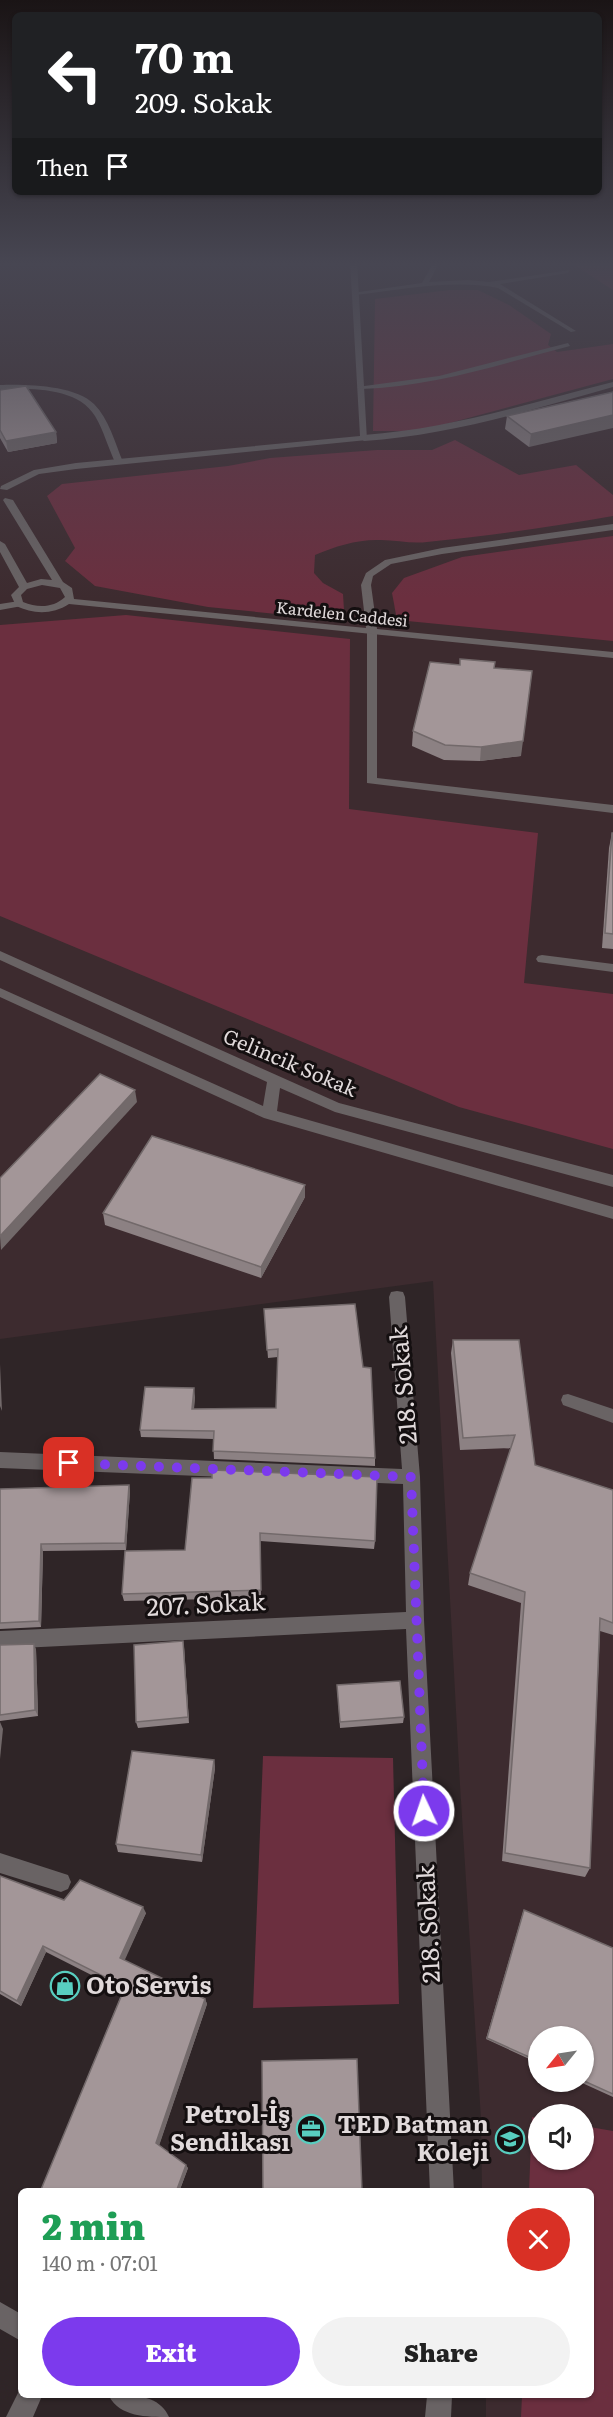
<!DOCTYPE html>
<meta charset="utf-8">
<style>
body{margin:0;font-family:Literata,serif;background:#f2f2f2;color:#222;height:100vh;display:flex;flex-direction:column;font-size:22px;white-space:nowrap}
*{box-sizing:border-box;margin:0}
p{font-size:20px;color:#767676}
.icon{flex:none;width:33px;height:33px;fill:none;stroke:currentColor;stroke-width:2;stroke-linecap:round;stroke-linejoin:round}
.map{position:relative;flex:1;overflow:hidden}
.sheet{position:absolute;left:18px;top:2188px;width:576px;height:210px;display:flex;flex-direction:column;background:#fff;border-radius:9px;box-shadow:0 2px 4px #0004}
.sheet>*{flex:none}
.hud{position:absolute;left:12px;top:12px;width:590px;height:183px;border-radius:9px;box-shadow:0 2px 4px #0004;background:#202124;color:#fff;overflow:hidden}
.needle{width:39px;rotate:240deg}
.tools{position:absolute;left:528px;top:2026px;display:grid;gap:12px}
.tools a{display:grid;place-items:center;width:66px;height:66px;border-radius:50%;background:#fff;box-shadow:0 2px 4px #0004;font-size:30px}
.pin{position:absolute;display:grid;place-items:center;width:51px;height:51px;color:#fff;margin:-26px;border-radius:12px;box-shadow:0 3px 9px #0006}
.me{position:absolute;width:66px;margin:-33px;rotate:357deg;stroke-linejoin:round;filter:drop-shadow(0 0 4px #0008)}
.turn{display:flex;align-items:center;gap:21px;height:126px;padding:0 24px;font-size:27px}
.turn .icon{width:78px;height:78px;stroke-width:2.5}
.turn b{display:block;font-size:42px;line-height:51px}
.then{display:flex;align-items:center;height:57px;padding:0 24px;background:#0003;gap:12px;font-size:22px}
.round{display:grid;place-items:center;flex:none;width:63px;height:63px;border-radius:32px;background:#f2f2f2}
.head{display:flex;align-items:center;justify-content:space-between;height:102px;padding:0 24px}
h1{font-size:36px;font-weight:800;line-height:45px;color:#1e9e55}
.primary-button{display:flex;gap:12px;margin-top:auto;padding:12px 24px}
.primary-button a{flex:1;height:69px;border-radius:36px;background:#7c3aed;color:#fff;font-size:24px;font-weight:800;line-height:69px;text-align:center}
.primary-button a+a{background:#f2f2f2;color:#222}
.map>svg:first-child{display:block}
</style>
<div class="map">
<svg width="613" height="2417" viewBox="0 0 613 2417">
<rect width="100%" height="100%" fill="#2f2527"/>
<path fill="#3d2b2f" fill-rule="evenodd" d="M0 261H613V2417H486V2396H591V2192L482 2191 481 2119 460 1785 433 1281 0 1339ZM538 2037H584V2082H538ZM538 2115H584V2160H538Z"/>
<g fill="#6b2f3f">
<path d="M568 261H613V290Z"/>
<path d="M450 290H478L509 305 551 334 548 345 557 352 613 344V379L420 431H373L375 299Z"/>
<path d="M455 440 519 475 576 465 613 495V516C551 527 489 536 427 542 412 544 396 540 381 540 358 539 336 546 315 555L314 573 323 583 343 594 344 610 337 620 208 607 95 586 65 561 75 548 47 496 62 484 228 466 270 458 377 450H432Z"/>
<path d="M613 536V641L397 620 392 593 404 578 462 557Z"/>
<path d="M126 615 350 639 349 809 538 833 524 983 613 994V1149L459 1107 0 916V625Z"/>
<path d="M263 1756 393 1758 399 2004 253 2008Z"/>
<path d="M532 2117 538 2118V2160H584V2126L613 2131V2417H521L522 2396H591V2192L529 2191Z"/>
</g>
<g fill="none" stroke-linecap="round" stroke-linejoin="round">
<g fill="#696364" fill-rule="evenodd">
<path d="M430 261H436L437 267 429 282 468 280 489 282 570 270 568 273 500 284 576 331 571 332 498 288C453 279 401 290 355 295L352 293 422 283 431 267Z"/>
<path d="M568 343 570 346C501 364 433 387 361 389L357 387 439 376Z"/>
<path d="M0 385C25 384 75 385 94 404 109 419 115 443 123 462L116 464C108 448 104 431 95 416 78 387 30 388 0 389Z"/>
<path d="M542 955 613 964V972L538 962 536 959 538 956Z"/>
<path d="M568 1394 613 1409V1423L563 1405 561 1400 563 1395Z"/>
</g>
<g fill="#696364" fill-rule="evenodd">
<path d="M613 382V387C531 410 450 435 364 441L360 438 364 435C450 429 530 403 613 382Z"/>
<path d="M19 601 24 604 22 606 0 610V604Z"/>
<path d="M372 629 377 632V778L613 805V813L367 783V632Z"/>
<path d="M397 1291 403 1292 405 1297 420 1477 424 1620 454 2192H430L406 1629 0 1649V1631L406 1612 403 1484 0 1468V1452L402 1469 389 1297 391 1292Z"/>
<path d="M0 1853 68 1875 71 1882 68 1889 61 1892 0 1873Z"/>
<path d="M21 2387V2396H42L33 2417H6Z"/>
<path d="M427 2396H452L451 2417H425Z"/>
</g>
<g fill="#696364" fill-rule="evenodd">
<path d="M350 261H357L367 440 76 469 39 474 7 490 0 489 1 486 34 470 76 463 360 436Z"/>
<path d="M5 498 13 500 63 582 72 588 74 599 366 628 361 585 366 573 385 560 442 548 613 524V530L442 554 391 564 373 576 371 585 377 629 613 652V658L69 604C52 615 33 614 16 606L11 595 19 587 0 552V541L5 544 27 583 41 579 52 580 3 500ZM42 585 60 588 65 597C53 608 38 608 23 602L21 595 27 589Z"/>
<path d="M0 951 339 1103 613 1175V1187L335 1112 280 1088 277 1111 613 1207V1219L264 1118 0 997V988L263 1106 267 1082 0 960Z"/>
<path d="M0 2302 21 2314V2341L0 2329Z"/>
<path d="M109 2396C131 2394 159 2394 169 2417 146 2417 120 2417 109 2396Z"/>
</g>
</g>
<g fill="#8c8183">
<path d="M0 390 56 432 57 443 8 452 0 438Z"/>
<path d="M613 392 529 447 505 429 507 416Z"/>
<path d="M494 668 521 756 480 761 444 760 412 746 413 731Z"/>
<path d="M612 833H613V949L602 948 609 848Z"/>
<path d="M305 1197 261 1278 105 1225 103 1213Z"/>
<path d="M264 1309 375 1458V1466L214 1459 213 1439 141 1437 140 1430 195 1396 194 1409 276 1408 278 1357 268 1358Z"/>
<path d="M453 1340 535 1465 613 1490V1635L600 1631 590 1868 585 1877 502 1861 521 1603 468 1585 470 1573 511 1448 460 1450 451 1353Z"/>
<path d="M192 1478 375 1541 374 1549 260 1541 261 1598 124 1601 122 1594 185 1550Z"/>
<path d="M129 1485 130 1491 126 1550 43 1551 41 1627 0 1629V1489Z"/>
<path d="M0 1645 36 1649 38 1716 0 1721Z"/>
<path d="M184 1647 189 1723 138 1728 136 1722Z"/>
<path d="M337 1685 404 1717 403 1723 340 1728Z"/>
<path d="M214 1760 215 1768 202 1862 118 1852 116 1844Z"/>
<path d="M0 1876 64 1900 146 1913 124 1960 205 1999 207 2004 159 2145 188 2168 179 2192H40L123 1991 46 1952 21 2006 0 1994Z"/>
<path d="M523 1912 613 1948V2097L580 2082H584V2037H538V2063L486 2039Z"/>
</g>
<g fill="#72696a">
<path d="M613 415V428L529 447 531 434Z"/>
<path d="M56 432 57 443 8 452 6 441Z"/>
<path d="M523 741 521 756 480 761 481 747Z"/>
<path d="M135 1090 137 1102 1 1250 0 1236Z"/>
<path d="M305 1185V1197L261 1278V1267Z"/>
<path d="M0 1363V1364L2 1411 0 1406Z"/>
<path d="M194 1388 195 1396 193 1416 192 1409Z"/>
<path d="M129 1485 130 1491 126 1550 125 1543Z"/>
<path d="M41 1544 43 1551 41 1627 39 1621Z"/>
<path d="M183 1641 184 1647 189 1723 188 1717Z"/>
<path d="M34 1644 36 1649 38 1716 35 1710Z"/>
<path d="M0 1722 3 1729 0 1759Z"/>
<path d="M214 1760 215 1768 202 1862 201 1855Z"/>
<path d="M143 1907 146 1913 123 1964 120 1958Z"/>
<path d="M43 1946 46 1952 21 2006 17 2001Z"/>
<path d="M205 1999 207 2004 159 2146 156 2143Z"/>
<path d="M186 2165 188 2168 179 2192H176Z"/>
</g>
<g fill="#a39698" stroke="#72696a" stroke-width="1.5">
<path d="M26 386 56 432 6 441 0 430V390Z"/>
<path d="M613 392V415L531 434 507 416Z"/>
<path d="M460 659 495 662 494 668 532 671 523 741 481 747 445 745 413 731 430 662 460 665Z"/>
<path d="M612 833H613V934L605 933Z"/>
<path d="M100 1074 135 1090 0 1236V1178Z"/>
<path d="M152 1136 305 1185 261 1267 103 1213Z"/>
<path d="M355 1304 363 1367 371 1368 375 1458 213 1451 214 1431 140 1430 145 1387 194 1388 192 1409 276 1408 278 1349 267 1350 264 1309Z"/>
<path d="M453 1340H519L535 1465 613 1490V1623L600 1618 590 1868 505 1853 525 1592 470 1573 515 1435 463 1438Z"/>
<path d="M212 1470 377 1477 375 1541 260 1533 261 1590 122 1594 125 1551 185 1550 192 1478H212Z"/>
<path d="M129 1485 125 1543 41 1544 39 1621 0 1623V1489Z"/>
<path d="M183 1641 188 1717 136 1722 134 1645Z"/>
<path d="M34 1644 35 1710 0 1715V1645Z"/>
<path d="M400 1681 404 1717 340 1722 337 1685Z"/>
<path d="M132 1751 214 1760 201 1855 116 1844Z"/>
<path d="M0 1876 64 1900 80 1880 143 1907 120 1958 205 1999 156 2143 186 2165 176 2192H40L125 1987 43 1946 17 2001 0 1991Z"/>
<path d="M524 1910 613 1948V2094L584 2081V2037H538V2061L487 2038Z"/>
<path d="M357 2059 362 2192H263L262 2061Z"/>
</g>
<linearGradient id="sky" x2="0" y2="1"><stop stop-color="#1a1415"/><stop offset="0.44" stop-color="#474652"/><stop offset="1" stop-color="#474652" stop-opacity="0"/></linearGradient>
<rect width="613" height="599" fill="url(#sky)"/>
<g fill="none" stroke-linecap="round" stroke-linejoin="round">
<path stroke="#7c3aed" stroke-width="10" stroke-dasharray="0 18" d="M69 1463 411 1477 424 1811"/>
</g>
<defs>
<g id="shop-ring" transform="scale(1.5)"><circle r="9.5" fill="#140f10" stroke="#58cec0" stroke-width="1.5"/><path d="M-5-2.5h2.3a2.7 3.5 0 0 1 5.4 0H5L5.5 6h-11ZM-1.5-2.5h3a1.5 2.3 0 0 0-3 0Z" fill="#58cec0"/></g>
<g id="office-ring" transform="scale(1.5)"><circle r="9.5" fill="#140f10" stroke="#58cec0" stroke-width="1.5"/><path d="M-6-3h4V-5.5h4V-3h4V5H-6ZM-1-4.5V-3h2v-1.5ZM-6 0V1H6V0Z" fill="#58cec0"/></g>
<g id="school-ring" transform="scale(1.5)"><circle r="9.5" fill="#140f10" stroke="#58cec0" stroke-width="1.5"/><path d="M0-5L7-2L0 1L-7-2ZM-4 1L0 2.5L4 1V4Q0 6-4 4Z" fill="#58cec0"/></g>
</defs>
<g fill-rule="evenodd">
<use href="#shop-ring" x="65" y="1986"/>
<use href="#office-ring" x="311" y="2129"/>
<use href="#school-ring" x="510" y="2139"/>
</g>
<g text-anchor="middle" stroke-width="6" stroke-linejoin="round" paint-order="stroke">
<g font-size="16" fill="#e1dadb" stroke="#140f10">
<text transform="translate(342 614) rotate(6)" y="6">Kardelen Caddesi</text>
</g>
<g font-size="20" fill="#e1dadb" stroke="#140f10">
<text transform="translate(290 1063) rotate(23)" y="7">Gelincik Sokak</text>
</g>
<g font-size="24" fill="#e1dadb" stroke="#140f10">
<text transform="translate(404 1385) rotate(-95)" y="8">218. Sokak</text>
<text transform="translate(206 1605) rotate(-3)" y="8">207. Sokak</text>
<text transform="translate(429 1924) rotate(-93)" y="8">218. Sokak</text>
</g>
<g font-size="24" font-weight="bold" fill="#e1dadb" stroke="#140f10" text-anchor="end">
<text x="86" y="1994" text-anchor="start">Oto Servis</text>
<text x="290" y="2123">Petrol-İş<tspan x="290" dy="28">Sendikası</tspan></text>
<text x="489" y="2133">TED Batman<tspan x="489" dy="28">Koleji</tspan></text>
</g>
</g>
</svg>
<div class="tools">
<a><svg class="needle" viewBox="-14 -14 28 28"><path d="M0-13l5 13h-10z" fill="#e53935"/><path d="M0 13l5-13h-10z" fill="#767676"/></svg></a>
<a><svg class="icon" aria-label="sound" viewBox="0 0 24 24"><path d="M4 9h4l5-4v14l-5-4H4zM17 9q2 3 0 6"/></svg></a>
</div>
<div class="pin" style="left:69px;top:1463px;background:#d93025"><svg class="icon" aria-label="arrive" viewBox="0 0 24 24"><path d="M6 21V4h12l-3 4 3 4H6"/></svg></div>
<svg class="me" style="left:424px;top:1811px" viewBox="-20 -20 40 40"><circle r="17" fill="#7c3aed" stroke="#fff" stroke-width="3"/><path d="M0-11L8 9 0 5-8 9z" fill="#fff"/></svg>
<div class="hud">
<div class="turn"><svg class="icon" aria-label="left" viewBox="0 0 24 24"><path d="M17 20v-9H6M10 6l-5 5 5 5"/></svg><div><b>70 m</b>209. Sokak</div></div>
<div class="then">Then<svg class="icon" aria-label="arrive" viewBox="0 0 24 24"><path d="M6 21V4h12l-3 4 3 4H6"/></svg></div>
</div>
<section class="sheet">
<div class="head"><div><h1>2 min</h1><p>140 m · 07:01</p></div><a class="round" style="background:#d93025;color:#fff"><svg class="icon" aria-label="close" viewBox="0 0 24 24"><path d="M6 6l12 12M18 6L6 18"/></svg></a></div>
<div class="primary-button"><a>Exit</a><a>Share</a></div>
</section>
</div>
